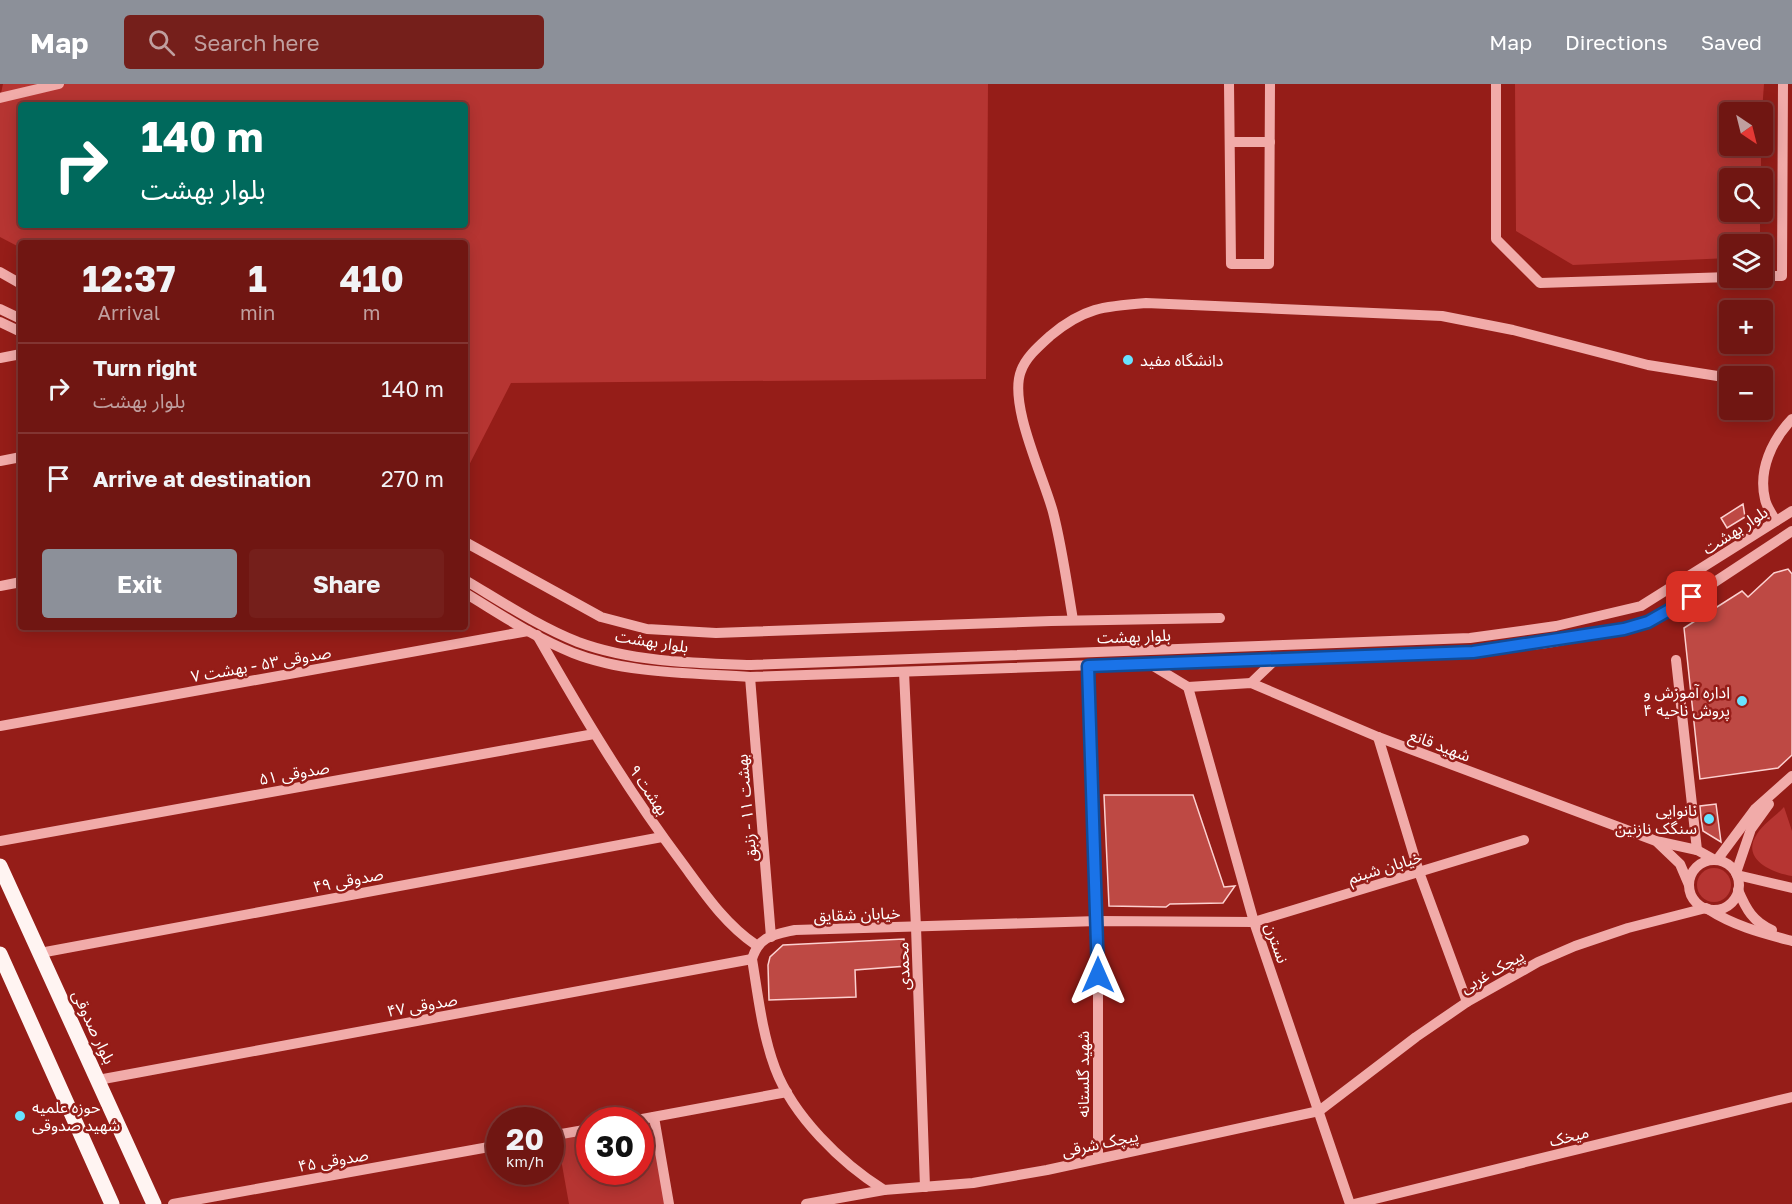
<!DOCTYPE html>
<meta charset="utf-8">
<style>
body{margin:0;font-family:"Golos Text","Noto Sans Arabic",sans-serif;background:#751f1b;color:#f1f3f6;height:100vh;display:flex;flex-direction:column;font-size:22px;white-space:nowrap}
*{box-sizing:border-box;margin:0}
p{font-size:20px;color:#c09f9f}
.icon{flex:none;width:33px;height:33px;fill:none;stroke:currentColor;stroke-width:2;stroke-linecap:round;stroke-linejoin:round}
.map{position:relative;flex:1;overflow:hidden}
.side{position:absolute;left:18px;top:156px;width:450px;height:390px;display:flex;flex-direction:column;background:#701612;border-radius:6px;box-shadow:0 3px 15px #0003,0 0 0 2px #823532}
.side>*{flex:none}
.guide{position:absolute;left:18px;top:18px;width:450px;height:126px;border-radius:6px;box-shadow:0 3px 15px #0003,0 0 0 2px #823532;background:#00695c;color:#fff;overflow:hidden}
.needle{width:39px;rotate:145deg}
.fabs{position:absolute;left:1719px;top:18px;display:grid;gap:12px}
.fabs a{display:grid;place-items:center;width:54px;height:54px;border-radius:6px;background:#701612;box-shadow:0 3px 15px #0003,0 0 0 2px #823532;font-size:30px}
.speed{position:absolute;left:486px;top:1023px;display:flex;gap:12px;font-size:30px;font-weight:700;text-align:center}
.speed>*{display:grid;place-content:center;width:78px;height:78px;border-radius:50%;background:#701612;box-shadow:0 3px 15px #0003,0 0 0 2px #823532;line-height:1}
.speed small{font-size:15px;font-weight:400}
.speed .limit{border:9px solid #d22;background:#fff;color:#111}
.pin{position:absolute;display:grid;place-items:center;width:51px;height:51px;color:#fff;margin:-26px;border-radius:12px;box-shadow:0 3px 9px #0006}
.me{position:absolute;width:66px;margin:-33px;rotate:0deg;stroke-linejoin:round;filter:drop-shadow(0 0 4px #0008)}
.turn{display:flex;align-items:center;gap:21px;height:126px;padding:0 24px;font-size:27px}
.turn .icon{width:78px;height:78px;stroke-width:2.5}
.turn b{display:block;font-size:42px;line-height:51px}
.eta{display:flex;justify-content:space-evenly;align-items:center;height:102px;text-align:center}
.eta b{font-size:36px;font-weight:700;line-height:42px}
.button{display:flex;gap:12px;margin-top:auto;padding:12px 24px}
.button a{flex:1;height:69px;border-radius:6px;background:#8c9099;color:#fff;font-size:24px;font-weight:700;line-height:69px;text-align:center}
.button a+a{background:#751f1b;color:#f1f3f6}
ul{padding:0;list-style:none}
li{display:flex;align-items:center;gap:18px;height:90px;padding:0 24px;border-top:2px solid #823532}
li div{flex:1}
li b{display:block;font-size:22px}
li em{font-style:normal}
header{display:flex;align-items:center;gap:36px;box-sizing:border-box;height:84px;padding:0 30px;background:#8c9099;color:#fff}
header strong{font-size:28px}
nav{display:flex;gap:33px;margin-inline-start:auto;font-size:21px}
.search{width:420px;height:54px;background:#751f1b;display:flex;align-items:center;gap:15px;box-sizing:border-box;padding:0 21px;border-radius:6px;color:#c09f9f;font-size:22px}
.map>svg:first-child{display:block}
</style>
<header>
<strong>Map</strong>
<div class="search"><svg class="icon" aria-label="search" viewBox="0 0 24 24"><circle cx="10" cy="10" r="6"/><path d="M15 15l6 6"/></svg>Search here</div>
<nav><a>Map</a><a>Directions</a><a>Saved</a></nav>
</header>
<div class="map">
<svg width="1792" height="1120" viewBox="0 0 1792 1120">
<rect width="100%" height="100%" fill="#951d18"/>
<g fill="#b63532" fill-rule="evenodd">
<path d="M3 0H988L986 295 511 299 465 389V159H21V164L0 153V14ZM21 21H465V141H21Z"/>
<path d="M1515 0H1764L1762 28H1730V62H1761V94H1730V128H1760V160H1730L1729 174 1573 181 1516 147Z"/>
<path d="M1784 723 1792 747V792C1772 789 1740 775 1757 750 1764 739 1776 732 1784 723Z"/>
<circle cx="1714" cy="801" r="17"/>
<path d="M652 1037 667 1120H569L557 1053 589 1048 590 1088H640L641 1039Z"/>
</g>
<g fill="#be4944" stroke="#fcd1d0" stroke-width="1.5">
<path d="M1743 420 1745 433 1727 444 1721 434Z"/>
<path d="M1788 485 1792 490V671L1778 684 1700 695 1684 544 1742 507 1748 513 1774 489Z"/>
<path d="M1104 711H1193L1224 803 1235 802 1223 819 1170 820 1166 823 1109 822Z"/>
<path d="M1716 720 1721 758 1703 747 1701 734 1700 722Z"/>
<path d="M904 855 907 882 855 886 856 913 769 916 768 881 770 873 783 861Z"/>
</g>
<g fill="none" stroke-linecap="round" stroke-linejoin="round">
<g stroke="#f1aba9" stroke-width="10">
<path d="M1229 0 1231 180H1269L1270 0"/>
<path d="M1496 0V155L1540 199 1730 193"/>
<path d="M0 14 59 0"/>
<path d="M1230 58H1270"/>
<path d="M0 188 21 200"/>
<path d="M1762 192H1782L1783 0"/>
<path d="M0 225 21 235"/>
<path d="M0 238 21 248"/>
<path d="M0 274 21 270"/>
<path d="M0 377 21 373"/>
<path d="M1776 437C1772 430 1766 422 1765 415 1758 386 1772 356 1792 335"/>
<path d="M465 458 601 533 647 545 716 549 1051 537 1220 534"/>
<path d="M465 496C502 518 538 542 578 558 632 578 694 579 751 581L1470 554 1556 542 1641 522 1792 427"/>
<path d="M0 502 21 498"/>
<path d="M465 509C500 530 535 554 573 569 626 590 694 589 750 593L1473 568 1547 559 1624 545 1648 538 1692 513 1792 447"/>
<path d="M1073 536C1067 500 1062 463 1053 428 1044 394 1008 320 1021 287 1026 273 1039 262 1050 252 1083 224 1104 222 1146 219L1442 232 1513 246 1648 281 1730 294"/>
<path d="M537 551C582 630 628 707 683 780 705 810 725 840 756 861"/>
<path d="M1676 576 1697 766"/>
<path d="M1150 580 1188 603"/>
<path d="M1088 582 1098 837V1074"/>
<path d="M904 588 916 843 925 1103"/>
<path d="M750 593 771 853"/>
<path d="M1251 599 1277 574"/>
<path d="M1188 603 1251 599 1378 653 1656 757 1697 766 1715 776"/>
<path d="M1188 603 1254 838 1350 1120"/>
<path d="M0 642 528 547"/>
<path d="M1378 653 1419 788 1467 918"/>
<path d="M0 757 594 650"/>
<path d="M1658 759 1680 780 1689 801"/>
<path d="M1717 776 1755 725 1792 692"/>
<circle cx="1714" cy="801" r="25"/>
<path d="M1736 789 1751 745 1769 720"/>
<path d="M1737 791 1792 804"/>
<path d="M1738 806C1746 825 1753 838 1772 846"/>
<path d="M1708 825C1734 842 1762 849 1792 857"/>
<path d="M40 869 662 753"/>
<path d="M98 996 752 875"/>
<path d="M654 1033 669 1120"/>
<path d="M637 1036 787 1008"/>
<path d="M550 1052 590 1045"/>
<path d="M884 1106C841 1079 793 1032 775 984 762 949 758 911 752 875 759 852 773 851 795 846L1098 837 1254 838 1524 756"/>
<path d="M173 1120 500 1061"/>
<path d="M806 1120 884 1106 973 1099 1047 1086 1319 1027 1416 953 1467 918 1538 878 1575 862 1628 844 1706 824"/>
<path d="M1354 1120 1792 1013"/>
</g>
<g stroke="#fff4f2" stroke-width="15">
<path d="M0 782 154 1120"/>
<path d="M0 870 112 1120"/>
</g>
</g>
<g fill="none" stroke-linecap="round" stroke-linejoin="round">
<g stroke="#114b97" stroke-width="15">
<path id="route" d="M1098 891 1088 582 1473 568 1624 545 1648 538 1692 513"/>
</g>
<use href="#route" stroke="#1a73e8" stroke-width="10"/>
</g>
<g fill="#68e2ff" stroke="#951d18" stroke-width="2">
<circle cx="1128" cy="276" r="6"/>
<circle cx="1742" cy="617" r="6"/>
<circle cx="1709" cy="735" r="6"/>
<circle cx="20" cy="1032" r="6"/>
</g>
<g text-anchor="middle" stroke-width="5" stroke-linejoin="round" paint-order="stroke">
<g font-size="16" fill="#fff" stroke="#951d18" text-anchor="start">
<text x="1140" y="282">دانشگاه مفید</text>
<text x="1730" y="614" text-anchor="end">اداره آموزش و<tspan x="1730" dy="18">پروش ناحیه ۴</tspan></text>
<text x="1697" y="732" text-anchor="end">نانوایی<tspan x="1697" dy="18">سنگک نازنین</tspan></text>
<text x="32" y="1029">حوزه علمیه<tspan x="32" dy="18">شهید صدوقی</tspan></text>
</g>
<g font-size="16" fill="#fff" stroke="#951d18">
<text transform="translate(1735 446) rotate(-33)" y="6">بلوار بهشت</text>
<text transform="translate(1134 552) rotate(-2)" y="6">بلوار بهشت</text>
<text transform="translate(652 557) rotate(9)" y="6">بلوار بهشت</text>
<text transform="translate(261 580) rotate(-10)" y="6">صدوقی ۵۳ - بهشت ۷</text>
<text transform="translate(1440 661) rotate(21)" y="6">شهید قانع</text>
<text transform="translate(294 689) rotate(-10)" y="6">صدوقی ۵۱</text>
<text transform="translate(649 706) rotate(56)" y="6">بهشت ۹</text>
<text transform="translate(746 724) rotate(-95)" y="6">بهشت ۱۱ - زنبق</text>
<text transform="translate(1385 783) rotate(-17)" y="6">خیابان شبنم</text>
<text transform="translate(348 796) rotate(-11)" y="6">صدوقی ۴۹</text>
<text transform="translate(857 830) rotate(-2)" y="6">خیابان شقایق</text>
<text transform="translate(1277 859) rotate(71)" y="6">نسترن</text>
<text transform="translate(903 882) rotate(-92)" y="6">محمدی</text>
<text transform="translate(1492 887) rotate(-30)" y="6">پیچک غربی</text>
<text transform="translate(422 921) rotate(-10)" y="6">صدوقی ۴۷</text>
<text transform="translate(94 943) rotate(65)" y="6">بلوار صدوقی</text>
<text transform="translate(1083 990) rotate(-90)" y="6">شهید گلستانه</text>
<text transform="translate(1569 1052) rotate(-14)" y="6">میخک</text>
<text transform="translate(1100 1059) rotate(-12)" y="6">پیچک شرقی</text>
<text transform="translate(333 1076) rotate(-10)" y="6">صدوقی ۴۵</text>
</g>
</g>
</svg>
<div class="fabs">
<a><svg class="needle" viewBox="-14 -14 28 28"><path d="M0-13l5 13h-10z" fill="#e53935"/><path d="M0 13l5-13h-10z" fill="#c09f9f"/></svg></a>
<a><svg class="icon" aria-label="search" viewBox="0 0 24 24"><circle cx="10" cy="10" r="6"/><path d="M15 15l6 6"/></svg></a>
<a><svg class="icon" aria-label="layers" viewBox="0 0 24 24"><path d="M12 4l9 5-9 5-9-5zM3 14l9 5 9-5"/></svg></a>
<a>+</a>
<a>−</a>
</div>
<div class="speed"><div>20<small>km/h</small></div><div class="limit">30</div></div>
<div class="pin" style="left:1692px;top:513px;background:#d93025"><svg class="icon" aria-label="arrive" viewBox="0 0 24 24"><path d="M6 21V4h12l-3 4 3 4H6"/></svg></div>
<svg class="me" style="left:1098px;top:891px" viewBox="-20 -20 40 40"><path d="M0-17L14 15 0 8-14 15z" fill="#1a73e8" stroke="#fff" stroke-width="4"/></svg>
<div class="guide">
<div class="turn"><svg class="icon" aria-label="right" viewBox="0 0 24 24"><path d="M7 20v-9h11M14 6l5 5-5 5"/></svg><div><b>140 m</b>بلوار بهشت</div></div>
</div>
<section class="side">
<div class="eta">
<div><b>12:37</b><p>Arrival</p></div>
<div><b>1</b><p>min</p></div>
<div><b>410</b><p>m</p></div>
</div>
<ul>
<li><svg class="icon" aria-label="right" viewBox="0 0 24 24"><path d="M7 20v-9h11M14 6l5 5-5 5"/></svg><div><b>Turn right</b><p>بلوار بهشت</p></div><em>140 m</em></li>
<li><svg class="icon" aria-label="arrive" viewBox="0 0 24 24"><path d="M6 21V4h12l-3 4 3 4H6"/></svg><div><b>Arrive at destination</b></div><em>270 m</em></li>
</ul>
<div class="button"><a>Exit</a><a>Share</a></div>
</section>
</div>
